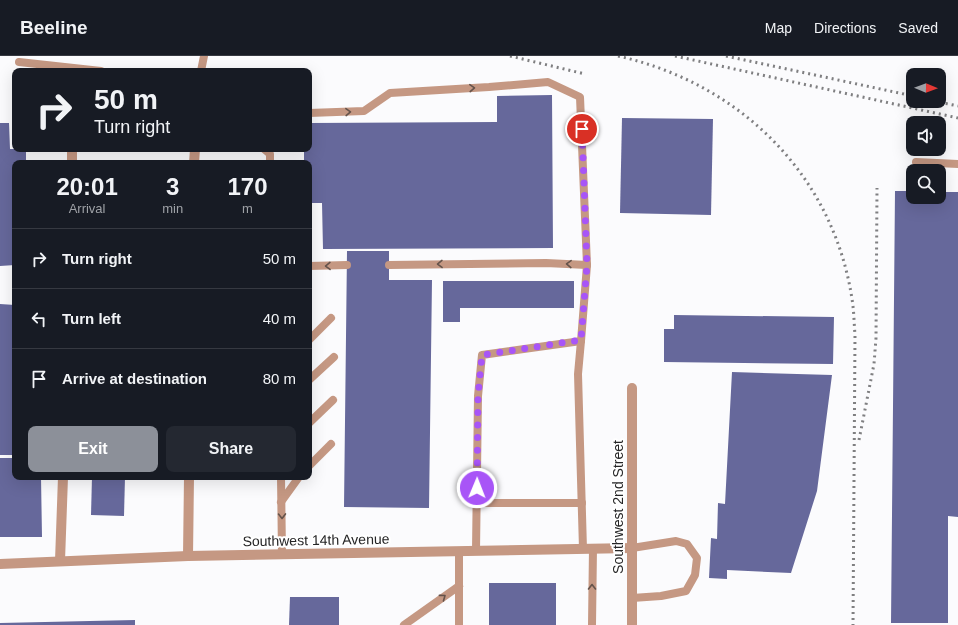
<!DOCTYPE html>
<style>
body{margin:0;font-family:Arial,sans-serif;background:#242831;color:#f1f3f6;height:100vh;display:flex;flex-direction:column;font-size:15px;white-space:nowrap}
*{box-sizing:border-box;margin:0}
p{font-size:13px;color:#9ea1a6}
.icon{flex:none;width:22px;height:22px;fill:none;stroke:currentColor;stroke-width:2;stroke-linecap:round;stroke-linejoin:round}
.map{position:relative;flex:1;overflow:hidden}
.panel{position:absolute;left:12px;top:104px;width:300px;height:320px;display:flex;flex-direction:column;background:#171b24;border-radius:8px;box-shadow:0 4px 16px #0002}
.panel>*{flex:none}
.guide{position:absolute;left:12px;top:12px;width:300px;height:84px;border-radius:8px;box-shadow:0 4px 16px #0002;background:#171b24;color:#f1f3f6;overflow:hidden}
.needle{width:26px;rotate:91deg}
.controls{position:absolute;left:906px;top:12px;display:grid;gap:8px}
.controls a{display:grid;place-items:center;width:40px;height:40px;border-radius:8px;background:#171b24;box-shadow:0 4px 16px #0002;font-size:20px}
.pin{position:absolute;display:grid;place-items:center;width:34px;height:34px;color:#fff;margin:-17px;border:2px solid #fff;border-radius:50%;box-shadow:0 1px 4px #0007}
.me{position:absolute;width:44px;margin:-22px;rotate:1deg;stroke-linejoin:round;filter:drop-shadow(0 0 3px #0008)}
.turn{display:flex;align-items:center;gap:14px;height:84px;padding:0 16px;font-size:18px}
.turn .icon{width:52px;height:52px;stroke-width:2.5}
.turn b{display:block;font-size:28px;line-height:34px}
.eta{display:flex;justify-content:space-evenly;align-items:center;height:68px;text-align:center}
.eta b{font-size:24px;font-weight:800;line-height:28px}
.cta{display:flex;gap:8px;margin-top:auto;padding:8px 16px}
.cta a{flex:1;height:46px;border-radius:8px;background:#8c9099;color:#fff;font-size:16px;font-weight:800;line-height:46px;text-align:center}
.cta a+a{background:#242831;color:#f1f3f6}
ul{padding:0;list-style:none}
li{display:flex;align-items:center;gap:12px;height:60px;padding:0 16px;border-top:1px solid #363941}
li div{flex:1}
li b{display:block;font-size:15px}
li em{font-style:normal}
header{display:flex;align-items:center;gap:24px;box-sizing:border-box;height:56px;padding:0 20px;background:#171b24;border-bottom:1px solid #363941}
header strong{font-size:19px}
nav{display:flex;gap:22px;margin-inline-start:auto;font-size:14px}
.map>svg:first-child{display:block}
</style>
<header>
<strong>Beeline</strong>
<nav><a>Map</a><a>Directions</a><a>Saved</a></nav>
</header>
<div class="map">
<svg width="958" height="569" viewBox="0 0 958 569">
<rect width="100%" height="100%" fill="#fbfbfd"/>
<g fill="#66689b">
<path d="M552 39 553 192 323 193 322 147H309V107H304V93H309V67L497 66V40Z"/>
<path d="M622 62 713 63 711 159 620 157Z"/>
<path d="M0 67H9L10 93H26V107H15V209L0 210Z"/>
<path d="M895 135H913V141H939V136H958V461L948 460V567H891Z"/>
<path d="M347 195H389V224H432L429 452 344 451Z"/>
<path d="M443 225H574V252H460V266H443Z"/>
<path d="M0 248 15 249V399H0Z"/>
<path d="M674 259 834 261 833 308 664 306V273H674Z"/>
<path d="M732 316 832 319 817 435 791 517 727 514V523L709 522 711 482 717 483 718 447 725 448Z"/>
<path d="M0 402H15V421H41L42 481H0Z"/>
<path d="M92 421H125L124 460 91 459Z"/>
<rect x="489" y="527" width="67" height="42"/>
<path d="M290 541H339V569H289Z"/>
<path d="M135 564V569H0V567Z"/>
</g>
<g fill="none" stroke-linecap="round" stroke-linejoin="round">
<g stroke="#c59883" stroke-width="8">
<path d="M19 6 101 15"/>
<path d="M201 15 204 0"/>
<path d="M309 57 364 55 390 37 489 31 548 26 580 41 587 209 546 207 389 209"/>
<path d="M264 93 270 98V107"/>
<path d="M916 106 958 108"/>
<path d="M309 210 347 209"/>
<path d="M309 284 331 262"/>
<path d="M581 285 578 318 583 493"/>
<path d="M309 324 334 301"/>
<path d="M309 367 333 344"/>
<path d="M309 410 331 388"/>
<path d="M281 421 282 498"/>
<path d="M281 446 299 421"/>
<path d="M477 447H582"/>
<path d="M459 495V569"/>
<path d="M476 495 478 340 482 299 581 285 587 209"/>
<path d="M632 542 661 540 686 535 695 519 697 502 687 488 676 485 632 492"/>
<path d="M404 569 459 530"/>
<path d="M592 569 593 492"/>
</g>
<g stroke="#c59883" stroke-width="10">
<path d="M72 107V93"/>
<path d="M194 107 195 93"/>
<path d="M188 500 189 421"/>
<path d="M60 505 63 421"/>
<path d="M0 508 188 500 632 492"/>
<path d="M632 569V332"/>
</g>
<g stroke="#7f7f81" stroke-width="3" stroke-dasharray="2 4" stroke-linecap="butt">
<path d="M510 0 585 18"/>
<path d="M618 0C739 27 833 118 852 243 854 255 854 267 855 279L853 569"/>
<path d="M675 0 958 62"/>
<path d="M726 0 913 40"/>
<path d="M934 45 958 50"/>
<path d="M859 384 874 308 876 282 877 132"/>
</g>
</g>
<defs><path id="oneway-chevron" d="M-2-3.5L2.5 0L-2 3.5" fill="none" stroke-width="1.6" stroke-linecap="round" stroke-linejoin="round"/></defs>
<g stroke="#65534b">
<use href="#oneway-chevron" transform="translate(472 32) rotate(-3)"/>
<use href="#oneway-chevron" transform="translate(348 56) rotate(-2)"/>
<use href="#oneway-chevron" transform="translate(440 208) rotate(179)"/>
<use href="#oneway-chevron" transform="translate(569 208) rotate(-178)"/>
<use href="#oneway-chevron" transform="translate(328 210) rotate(179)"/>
<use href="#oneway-chevron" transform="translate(282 460) rotate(89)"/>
<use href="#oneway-chevron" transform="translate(592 531) rotate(-90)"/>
<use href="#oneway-chevron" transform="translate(443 541) rotate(-36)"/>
</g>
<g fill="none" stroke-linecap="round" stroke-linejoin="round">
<path stroke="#a855f7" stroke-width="7" stroke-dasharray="0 12.6" d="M477 432 478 340 482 299 581 284 587 209 582 73"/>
</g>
<g text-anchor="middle" stroke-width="4" stroke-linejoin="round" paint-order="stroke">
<g font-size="14" fill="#252526" stroke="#fff">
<text transform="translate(618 451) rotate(-90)" y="5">Southwest 2nd Street</text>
<text transform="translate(316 484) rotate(-1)" y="5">Southwest 14th Avenue</text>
</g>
</g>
</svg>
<div class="controls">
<a><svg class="needle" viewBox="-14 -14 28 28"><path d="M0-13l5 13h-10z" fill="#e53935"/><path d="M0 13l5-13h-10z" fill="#9ea1a6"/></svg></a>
<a><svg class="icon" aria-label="sound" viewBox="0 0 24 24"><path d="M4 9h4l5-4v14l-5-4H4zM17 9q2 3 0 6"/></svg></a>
<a><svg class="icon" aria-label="search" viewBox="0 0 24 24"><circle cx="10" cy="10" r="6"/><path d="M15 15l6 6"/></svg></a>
</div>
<div class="pin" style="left:582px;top:73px;background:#d93025"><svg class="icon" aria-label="arrive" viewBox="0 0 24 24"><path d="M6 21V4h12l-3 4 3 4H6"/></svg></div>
<svg class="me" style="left:477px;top:432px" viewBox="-20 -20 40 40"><circle r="17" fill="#a855f7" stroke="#fff" stroke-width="3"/><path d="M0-11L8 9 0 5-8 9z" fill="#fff"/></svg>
<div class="guide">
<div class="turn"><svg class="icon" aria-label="right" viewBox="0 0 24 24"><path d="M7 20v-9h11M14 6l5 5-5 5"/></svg><div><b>50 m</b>Turn right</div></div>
</div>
<section class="panel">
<div class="eta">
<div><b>20:01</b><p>Arrival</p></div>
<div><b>3</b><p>min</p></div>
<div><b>170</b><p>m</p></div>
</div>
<ul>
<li><svg class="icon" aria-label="right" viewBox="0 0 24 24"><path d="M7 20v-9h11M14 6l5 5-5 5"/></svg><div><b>Turn right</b></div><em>50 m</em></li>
<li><svg class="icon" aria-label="left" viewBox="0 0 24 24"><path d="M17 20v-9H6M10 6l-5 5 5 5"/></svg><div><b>Turn left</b></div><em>40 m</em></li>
<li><svg class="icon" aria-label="arrive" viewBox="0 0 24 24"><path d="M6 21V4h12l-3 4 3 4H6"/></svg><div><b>Arrive at destination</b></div><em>80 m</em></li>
</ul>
<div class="cta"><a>Exit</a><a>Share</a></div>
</section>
</div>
